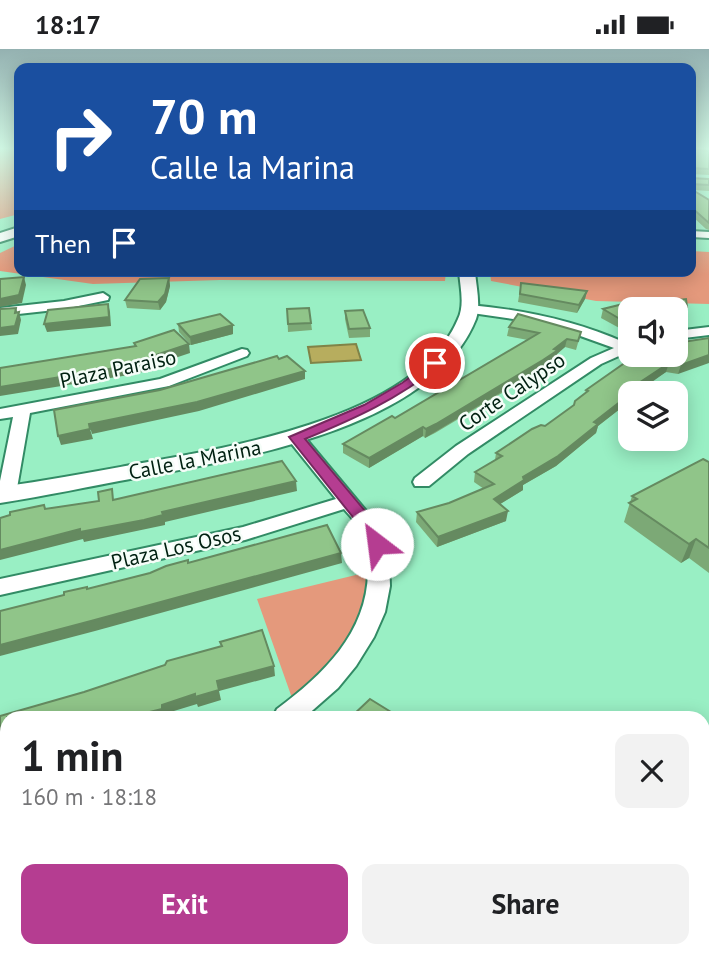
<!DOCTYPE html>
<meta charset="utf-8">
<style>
body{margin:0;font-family:"PT Sans",sans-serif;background:#f2f2f2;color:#202124;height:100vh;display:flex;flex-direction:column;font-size:26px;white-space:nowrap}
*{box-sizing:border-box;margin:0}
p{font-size:23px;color:#757577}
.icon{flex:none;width:38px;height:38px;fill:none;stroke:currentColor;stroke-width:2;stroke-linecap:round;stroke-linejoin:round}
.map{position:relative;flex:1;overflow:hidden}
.drawer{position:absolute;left:0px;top:662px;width:710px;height:247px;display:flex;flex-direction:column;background:#fff;border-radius:21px 21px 0 0;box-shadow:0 4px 18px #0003}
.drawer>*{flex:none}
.hud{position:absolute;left:14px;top:14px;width:682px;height:214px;border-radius:14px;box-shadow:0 4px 18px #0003;background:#1a4fa0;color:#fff;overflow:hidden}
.fabs{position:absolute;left:618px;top:248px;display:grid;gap:14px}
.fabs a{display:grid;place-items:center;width:70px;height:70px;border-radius:14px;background:#fff;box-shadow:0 4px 18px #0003;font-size:35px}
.pin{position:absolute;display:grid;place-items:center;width:60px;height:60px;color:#fff;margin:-30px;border:4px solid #fff;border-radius:50%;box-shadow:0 2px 7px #0007}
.me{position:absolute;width:77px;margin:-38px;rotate:330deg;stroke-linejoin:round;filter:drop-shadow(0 0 5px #0008)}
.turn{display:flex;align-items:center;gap:24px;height:147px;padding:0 21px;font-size:32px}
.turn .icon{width:91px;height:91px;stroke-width:2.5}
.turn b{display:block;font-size:49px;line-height:60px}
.then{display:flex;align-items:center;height:66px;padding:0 21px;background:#0003;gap:14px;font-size:26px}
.round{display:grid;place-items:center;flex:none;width:74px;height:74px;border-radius:14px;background:#f2f2f2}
.headline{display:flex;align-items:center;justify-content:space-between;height:119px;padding:0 21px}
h1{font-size:42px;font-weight:700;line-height:52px}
.cta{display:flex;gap:14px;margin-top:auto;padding:14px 21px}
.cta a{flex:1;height:80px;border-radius:14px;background:#b53d91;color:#fff;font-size:28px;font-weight:700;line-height:80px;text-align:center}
.cta a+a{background:#f2f2f2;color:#202124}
.status{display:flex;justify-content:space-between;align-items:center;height:49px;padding:0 35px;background:#fff;direction:ltr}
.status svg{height:19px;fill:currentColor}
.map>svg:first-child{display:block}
</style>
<div class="status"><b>18:17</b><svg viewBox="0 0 49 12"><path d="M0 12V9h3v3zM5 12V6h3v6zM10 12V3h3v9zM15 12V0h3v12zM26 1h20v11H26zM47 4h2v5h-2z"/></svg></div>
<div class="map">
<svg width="709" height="908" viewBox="0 0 709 908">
<rect width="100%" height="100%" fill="#99efc4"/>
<g fill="#e4997c">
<path d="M0 99H19V165L0 170Z"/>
<path d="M19 195V222H446L445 232 220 231 93 235 0 222V204Z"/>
<path d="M691 202 709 203V255L596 252 491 232 490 222H691Z"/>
<path d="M368 523C371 575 327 616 292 649L257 550Z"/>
</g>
<path fill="#b7ad5e" stroke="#808347" stroke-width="2" d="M356 295 361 311 311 314 308 298Z"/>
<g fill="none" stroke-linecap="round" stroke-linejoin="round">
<g stroke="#328b65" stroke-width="4">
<g id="minor">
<path d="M691 182 709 183V189L691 188Z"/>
<path d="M103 244 109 248 108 251 64 260 0 267V259L64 252Z"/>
<path d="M470 256C525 261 576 272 626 294L630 293V302L601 315 468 405 429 437H415L413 433 415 429 456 397 591 309 614 299 547 275 465 263 463 260Z"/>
<path d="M709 278V286L676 290V282Z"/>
<path d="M242 300 247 301 249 304 247 307 169 337 30 364 16 445 14 449H0V432L13 368 0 370V360L160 330Z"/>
<path d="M296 384 302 385 382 481 389 510 390 537 385 563 374 588 356 617 338 639 305 668H273L277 660C323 626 367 584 368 523 368 510 368 492 361 481 357 474 350 467 344 460L245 491 0 546V530L243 478 336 450 287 389Z"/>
<path d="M7 755V783L0 785V757Z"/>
<path d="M104 901H140L143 908H106Z"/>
</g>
</g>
<g stroke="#328b65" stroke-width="4">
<g id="tertiary">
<path d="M19 178V187L0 193V184Z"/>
<path d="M459 222H475C476 237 481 256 476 270 432 380 239 410 136 429 91 437 46 447 0 454V438C44 432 87 424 131 416 226 399 416 370 458 270 465 256 460 237 459 222Z"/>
</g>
</g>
<use href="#minor" fill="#fff" fill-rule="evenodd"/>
<use href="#tertiary" fill="#fff" fill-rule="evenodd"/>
</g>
<g fill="#7ca976">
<path d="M691 100 709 102V126L691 125Z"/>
<path d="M691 129 709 130V142L693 141 709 151V181L706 180 691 166Z"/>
<path d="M169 229 170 237 166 253 160 261 127 259 125 251Z"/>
<path d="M521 234 587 242 585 250 577 264 518 253Z"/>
<path d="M686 250 687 258 685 266 676 268V261H630V279L623 281 601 269 603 260 639 251 651 254Z"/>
<path d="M287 260 311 274 312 281 288 283Z"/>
<path d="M345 262 370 279V288L349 289 345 270Z"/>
<path d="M178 275 233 276V285L191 296 179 283Z"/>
<path d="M509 278 581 283 576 301 565 298 557 305 556 310 542 320 435 384 425 389 423 387 369 419 343 404V395L395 369 528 291 507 287Z"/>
<path d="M709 289 678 325 666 323 630 345V352L598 377 596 384 556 417 523 436V441L500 455 506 472 437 498 416 473 417 463 449 454 484 440 474 433 475 423 495 411 496 404 545 377 574 356 585 345 586 341Z"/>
<path d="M709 413V524L689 509 681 514 624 473 632 447Z"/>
<path d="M284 901H321V903L312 908H286Z"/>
<path d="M550 901H628L631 908H552Z"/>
</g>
<g fill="#658a60">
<path d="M24 228 26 236 22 254 0 258V250Z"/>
<path d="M169 229 170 237 166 253 160 261 158 253Z"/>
<path d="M587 242 585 250 577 264 579 256Z"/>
<path d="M108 255 110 263 111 277 47 283 44 275Z"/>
<path d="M687 258 685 266 676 268V261Z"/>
<path d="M16 259 18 266 19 263 21 271 18 285 0 287V279L15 264Z"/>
<path d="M630 271V279L623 281 625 273Z"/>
<path d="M233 276V285L191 296 190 288Z"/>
<path d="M567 290 565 298 557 305 556 310 425 389 426 380 554 300Z"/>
<path d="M189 295 190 304 160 314 161 318 135 325 0 347V338L156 306Z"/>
<path d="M709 306V314L678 325 681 316Z"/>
<path d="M669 314 666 323 635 345H630V352L598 377 596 384 556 417 523 436V441L492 460 494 450 594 373 630 340Z"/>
<path d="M305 322V330L199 362 92 385 89 375Z"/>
<path d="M423 378V387L369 419V409Z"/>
<path d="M90 380 93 390 61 396 58 387Z"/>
<path d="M296 432 297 442 165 473V476L146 480 84 493 83 490 0 511V501L80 480 162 463Z"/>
<path d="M508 462 506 472 437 498 438 488Z"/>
<path d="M696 490 689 509 681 514 689 495Z"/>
<path d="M341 504 342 514 95 582 0 607V596Z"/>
<path d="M274 617 275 627 219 642 221 651 198 658 197 655 164 665 165 668H129L217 632Z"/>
<path d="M7 712V723L0 725V714Z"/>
<path d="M7 874V890L0 893V877Z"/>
<path d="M301 901H321V903L312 908H289Z"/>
</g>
<g fill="#90c589" stroke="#658a60" stroke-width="2">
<path d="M691 100 709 102V120L691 119Z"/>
<path d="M691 129 709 130V136L691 135Z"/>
<path d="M691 140 709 151V174L691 158Z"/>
<path d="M24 228 19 246 0 250V230Z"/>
<path d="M169 229 165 245 158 253 125 251 140 230Z"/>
<path d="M521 234 587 242 579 256 520 245Z"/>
<path d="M686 250 687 258 674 261H630V271L625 273 603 260 639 251 651 254Z"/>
<path d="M108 255 109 268 44 275 48 261Z"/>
<path d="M16 259 15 264 19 263 15 277 0 279V260Z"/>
<path d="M309 259 311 274 288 275 287 260Z"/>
<path d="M363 261 370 279 349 280 345 262Z"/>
<path d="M220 265 233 276 190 288 178 275Z"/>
<path d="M518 265 581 283 578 292 567 290 554 300 558 301 543 311 436 375 426 380 423 378 369 409 343 395 392 367 395 369 539 284 509 278Z"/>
<path d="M174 281 189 295 156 306 159 309 133 316 0 338V319L136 297 134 294Z"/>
<path d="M709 289V306L681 316 669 314 630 340 634 342 594 373 598 375 558 407 523 428 524 431 494 450 508 462 438 488 417 463 449 454 494 435 475 423 502 407 496 404 532 380 541 376 545 377 574 356 575 352 588 342 586 341 636 306H676V294Z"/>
<path d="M277 307 279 310 287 307 305 322 197 353 89 375 90 380 58 387 54 361 160 341Z"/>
<path d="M703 410 709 413V499L696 490 689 495 629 454 637 450 632 447Z"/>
<path d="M282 412 296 432 162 463 163 466 144 471 80 483V480L0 501V469L10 466V463L44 456 45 460 99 452 98 443 112 440 113 451Z"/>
<path d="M327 476 341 504 91 572 0 596V562L64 546V543L87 538V540L150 524 166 517 188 511V514Z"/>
<path d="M262 581 274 617 217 632 219 641 195 648V645L162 656V660L129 668H7V712L0 714V667L84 643 165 616 167 612 222 597 220 593Z"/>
<path d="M370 650 399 668H351Z"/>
<path d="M7 805V874L0 877V808Z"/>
<path d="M287 901H301L289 908Z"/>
<path d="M559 901H628L631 908H561Z"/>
<path d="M33 903 36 908H27Z"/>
</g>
<linearGradient id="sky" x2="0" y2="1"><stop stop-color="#94b1b1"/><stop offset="0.44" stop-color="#d1f8e4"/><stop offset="1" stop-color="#d1f8e4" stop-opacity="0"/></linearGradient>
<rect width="709" height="226" fill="url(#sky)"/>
<path fill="#b53d91" stroke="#76285e" stroke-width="2" d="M435 310 441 314 439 317C398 350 354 370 305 390L381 481 386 495 377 501 371 500 364 482 289 388 364 356 402 334Z"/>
<g text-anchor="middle" stroke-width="5" stroke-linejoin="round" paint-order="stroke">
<g font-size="21" fill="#002011" stroke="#f5fdf8">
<text transform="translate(118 320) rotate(-12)" y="7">Plaza Paraiso</text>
<text transform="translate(512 343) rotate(-34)" y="7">Corte Calypso</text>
<text transform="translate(195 411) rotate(-11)" y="7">Calle la Marina</text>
<text transform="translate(176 499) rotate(-13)" y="7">Plaza Los Osos</text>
</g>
</g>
</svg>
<div class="fabs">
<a><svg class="icon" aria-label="sound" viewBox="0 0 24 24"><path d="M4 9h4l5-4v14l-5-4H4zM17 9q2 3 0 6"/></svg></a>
<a><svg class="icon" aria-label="layers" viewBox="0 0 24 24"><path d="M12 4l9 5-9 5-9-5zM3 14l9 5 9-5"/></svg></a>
</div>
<div class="pin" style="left:435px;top:314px;background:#d93025"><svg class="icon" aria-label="arrive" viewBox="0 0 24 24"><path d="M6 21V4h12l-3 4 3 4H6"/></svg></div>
<svg class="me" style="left:377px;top:495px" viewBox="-20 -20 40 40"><circle r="19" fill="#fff"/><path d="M0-13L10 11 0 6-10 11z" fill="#b53d91"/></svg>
<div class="hud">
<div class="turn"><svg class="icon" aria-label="right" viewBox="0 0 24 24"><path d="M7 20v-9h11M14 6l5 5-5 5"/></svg><div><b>70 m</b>Calle la Marina</div></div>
<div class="then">Then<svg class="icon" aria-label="arrive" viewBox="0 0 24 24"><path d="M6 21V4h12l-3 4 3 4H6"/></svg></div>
</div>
<section class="drawer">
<div class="headline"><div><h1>1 min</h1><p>160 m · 18:18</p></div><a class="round"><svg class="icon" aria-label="close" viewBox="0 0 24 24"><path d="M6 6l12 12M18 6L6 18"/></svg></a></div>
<div class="cta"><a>Exit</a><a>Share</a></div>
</section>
</div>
